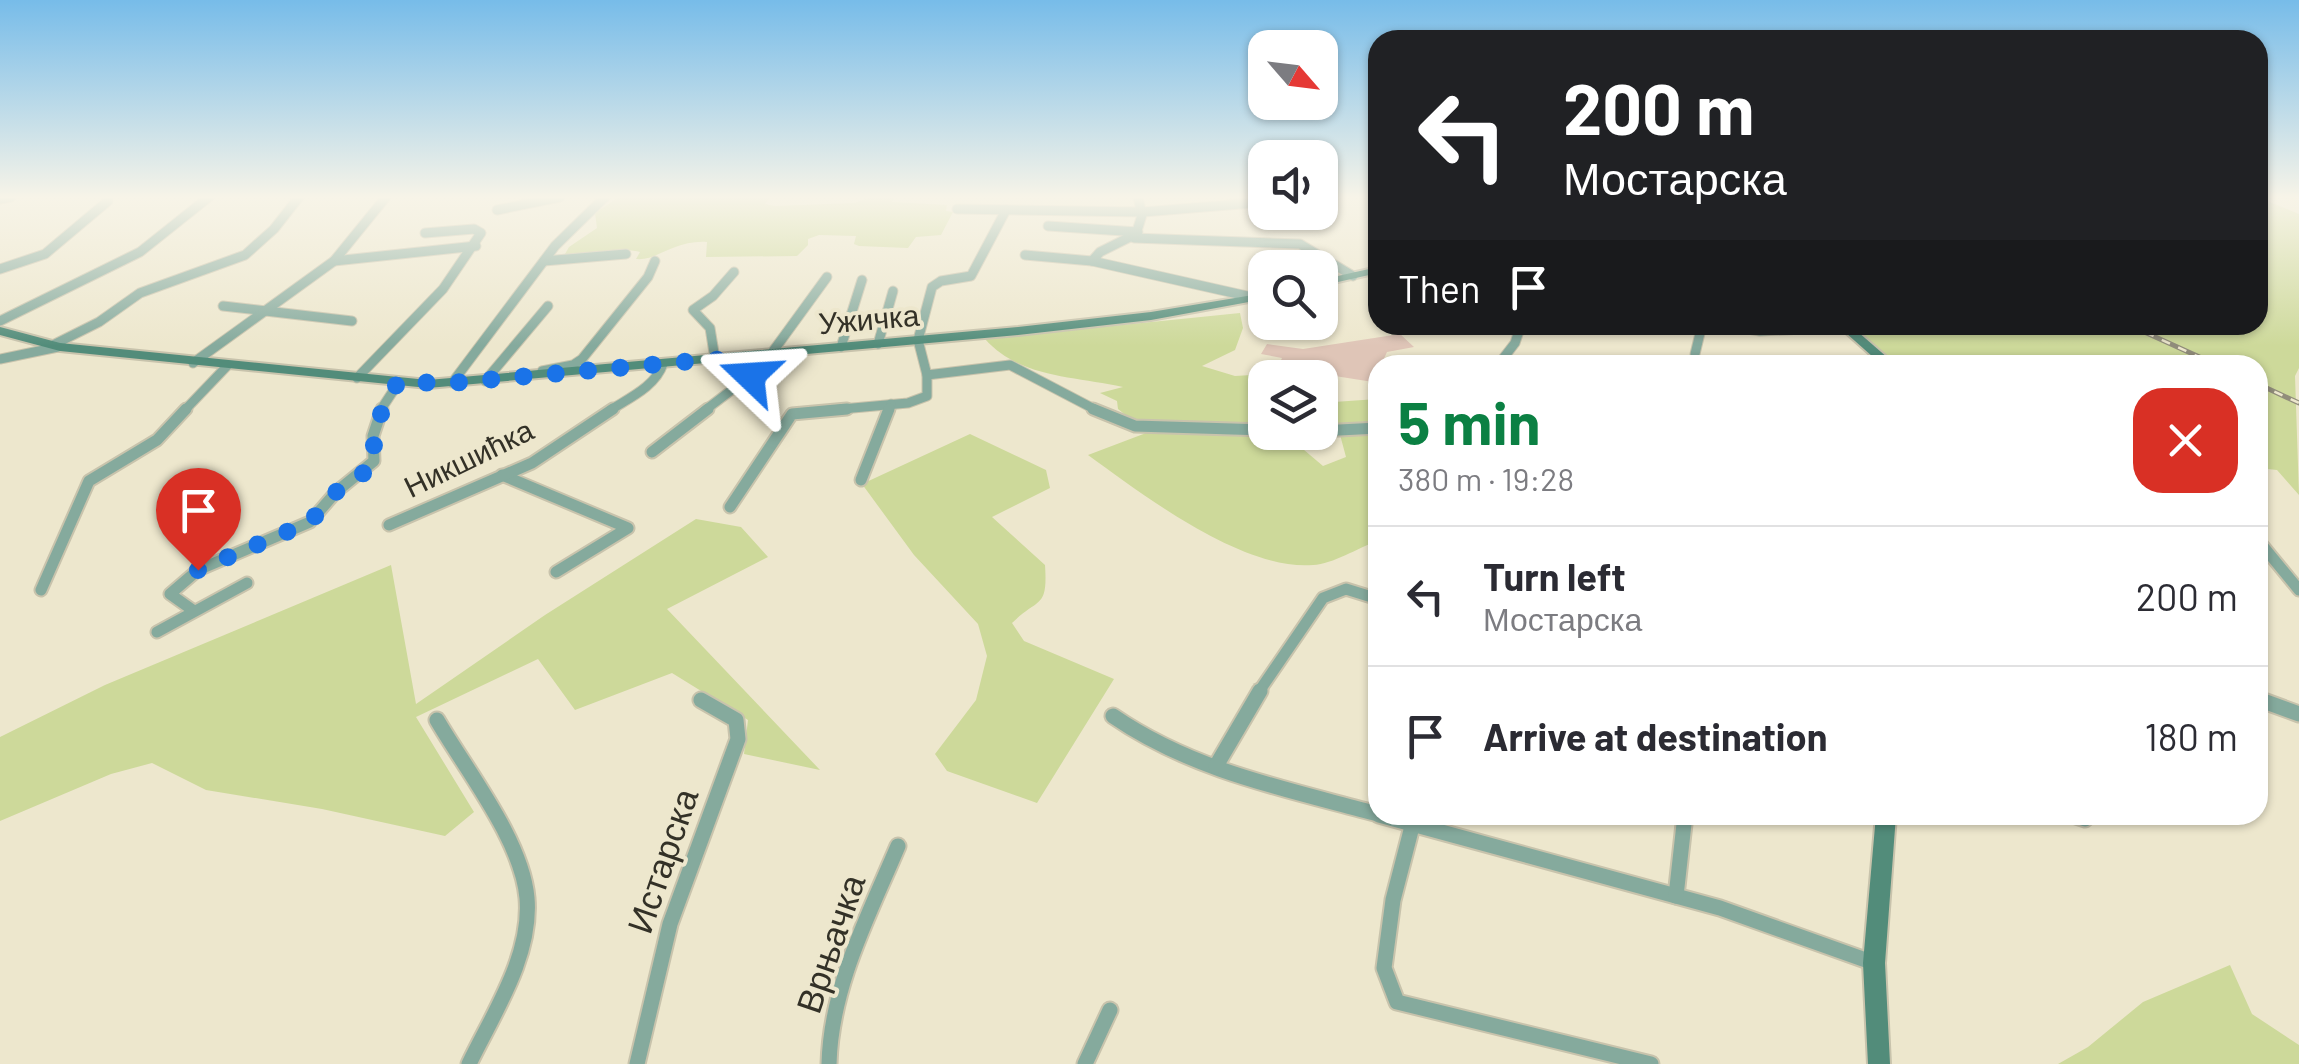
<!DOCTYPE html>
<meta charset="utf-8">
<style>
body{margin:0;font-family:Barlow,sans-serif;background:#f7f7f7;color:#2b2b33;height:100vh;display:flex;flex-direction:column;font-size:38px;white-space:nowrap}
*{box-sizing:border-box;margin:0}
p{font-size:32px;color:#7c7c81}
.icon{flex:none;width:55px;height:55px;fill:none;stroke:currentColor;stroke-width:2;stroke-linecap:round;stroke-linejoin:round}
.map{position:relative;flex:1;overflow:hidden}
.drawer{position:absolute;left:1368px;top:355px;width:900px;height:470px;display:flex;flex-direction:column;background:#fff;border-radius:30px;box-shadow:0 2px 8px #0004}
.drawer>*{flex:none}
.guide{position:absolute;left:1368px;top:30px;width:900px;height:305px;border-radius:30px;box-shadow:0 2px 8px #0004;background:#202124;color:#fff;overflow:hidden}
.needle{width:65px;rotate:118deg}
.controls{position:absolute;left:1248px;top:30px;display:grid;gap:20px}
.controls a{display:grid;place-items:center;width:90px;height:90px;border-radius:20px;background:#fff;box-shadow:0 2px 8px #0004;font-size:50px}
.pin{position:absolute;display:grid;place-items:center;width:85px;height:85px;color:#fff;margin:-102px -42px;border-radius:50% 50% 50% 0;rotate:-45deg;box-shadow:0 0 10px #0007}
.pin .icon{rotate:45deg}
.me{position:absolute;width:110px;margin:-55px;rotate:290deg;stroke-linejoin:round;filter:drop-shadow(0 0 8px #0008)}
.turn{display:flex;align-items:center;gap:35px;height:210px;padding:0 30px;font-size:45px}
.turn .icon{width:130px;height:130px;stroke-width:2.5}
.turn b{display:block;font-size:70px;line-height:85px}
.then{display:flex;align-items:center;height:95px;padding:0 30px;background:#0003;gap:20px;font-size:38px}
.round{display:grid;place-items:center;flex:none;width:105px;height:105px;border-radius:30px;background:#f7f7f7}
.head{display:flex;align-items:center;justify-content:space-between;height:170px;padding:0 30px}
h1{font-size:60px;font-weight:700;line-height:75px;color:#0b8043}
ul{padding:0;list-style:none}
li{display:flex;align-items:center;gap:30px;height:140px;padding:0 30px;border-top:2px solid #e1e1e2}
li div{flex:1}
li b{display:block;font-size:38px}
li em{font-style:normal}
.map>svg:first-child{display:block}
</style>
<div class="map">
<svg width="2299" height="1064" viewBox="0 0 2299 1064">
<rect width="100%" height="100%" fill="#ede7cd"/>
<g fill="#cdd99a">
<path d="M619 197H770L765 204 775 206 854 203 873 197H895L892 202 947 205 946 211 953 212 941 235 916 237 908 248 859 246 854 244 856 236 819 235 808 239V245L797 256 706 257 707 242C673 240 658 261 636 259L640 252C627 247 583 254 565 254L569 247 597 228 595 213Z"/>
<path d="M2258 197 2299 214V368L2295 376 2299 495 2277 470 2258 468V365H1890L1843 325H2258Z"/>
<path d="M1240 313 1243 328 1235 350 1202 366 1235 376 1267 374 1265 425 1134 422 1118 409 1117 401 1100 393 1123 387C1073 376 1020 378 985 339Z"/>
<path d="M1377 399V421L1320 424V403Z"/>
<path d="M1377 428V541C1358 548 1333 564 1313 565 1243 571 1143 495 1088 455L1154 430 1284 433 1323 466 1346 457 1339 431Z"/>
<path d="M970 434 1046 470 1050 488 992 517 1045 565C1048 610 1038 597 1012 623L1024 641 1114 679 1037 803 947 771 935 754 976 700 987 656 978 624 914 555 862 484Z"/>
<path d="M696 519 741 527 768 557 667 609 820 770 744 754 748 720 672 673 575 710 538 659 416 717 474 812 445 836 322 809 206 790 152 763 111 774 0 821V737L105 685 391 565 416 704 545 615Z"/>
<path d="M2230 965 2252 1014 2299 1045V1064H2058L2088 1047 2143 1002Z"/>
</g>
<path fill="#dfc5b7" d="M1400 334 1414 347 1387 352 1373 382 1278 367 1282 358 1261 354 1267 344 1303 349Z"/>
<g fill="none" stroke-linecap="round" stroke-linejoin="round">
<g stroke="#c8c3ac" stroke-width="11">
<g id="street-far2">
<path d="M1138 197 1142 215 1136 234 1100 252 1092 261 1256 298"/>
<path d="M0 199 11 197"/>
<path d="M957 209 1143 212 1265 202"/>
<path d="M497 210 560 197"/>
<path d="M1048 226 1138 232"/>
<path d="M1134 238 1300 244 1353 276"/>
<path d="M1025 255 1092 261"/>
<path d="M334 261 476 246"/>
<path d="M544 261 626 254"/>
<path d="M0 269 45 254 108 201"/>
<path d="M223 306 352 321"/>
<path d="M0 321 140 252 209 197"/>
<path d="M1724 325 1760 331 1845 327"/>
<path d="M878 344 893 291"/>
<path d="M51 346 99 322 140 293 245 255 274 229 299 197"/>
<path d="M841 347 862 280"/>
<path d="M771 354 827 277"/>
<path d="M1695 354 1702 325"/>
<path d="M0 359 58 347"/>
<path d="M193 363 334 261 386 197"/>
<path d="M1498 365 1515 343 1521 325"/>
<path d="M542 371 573 365 582 359 648 277 655 261"/>
<path d="M927 375 1010 365 1098 411"/>
<path d="M357 378 443 289 481 233 474 229 425 233"/>
<path d="M485 381 548 306"/>
<path d="M452 383 555 246 605 197"/>
<path d="M184 411 227 366"/>
<path d="M380 411 399 382"/>
<path d="M609 411C629 398 655 387 663 364"/>
<path d="M704 411 750 376 745 370 715 359 710 328 693 310 713 296 734 272"/>
<path d="M820 411 908 403 927 396V375L918 340 932 287 941 281 971 276 1006 210"/>
<path d="M888 411 891 404"/>
</g>
</g>
<g stroke="#c8c3ac" stroke-width="15">
<g id="street-far1">
<path d="M1093 409 1135 426 1265 430"/>
<path d="M1320 431 1378 428"/>
<path d="M652 452 708 409"/>
<path d="M502 475 628 528 556 572"/>
<path d="M861 480 889 409"/>
<path d="M730 507 792 414 847 409"/>
<path d="M389 525 532 463 613 409"/>
<path d="M2258 540 2299 590"/>
<path d="M41 590 89 481 157 440 186 409"/>
<path d="M194 611 170 594 198 570 310 522 336 492 374 461 373 436 382 409"/>
<path d="M157 632 247 583"/>
<path d="M1258 693 1323 598 1346 589 1378 599"/>
</g>
</g>
<g stroke="#c8c3ac" stroke-width="19">
<g id="street">
<path d="M2258 699 2299 714"/>
<path d="M1113 716C1193 771 1286 789 1378 814"/>
<path d="M437 720C466 770 522 840 527 898 532 956 493 1014 469 1064"/>
<path d="M1216 766 1260 691"/>
<path d="M1379 815 1720 908 1874 963"/>
<path d="M1415 815 1393 900 1384 968 1397 1002 1651 1064"/>
<path d="M2073 815 2085 819"/>
<path d="M1676 896 1685 815"/>
<path d="M637 1064 670 924 738 739 736 720 701 700"/>
<path d="M829 1064C831 986 868 917 898 846"/>
<path d="M1085 1064 1110 1010"/>
</g>
</g>
<g stroke="#c8c3ac" stroke-width="4">
<g id="secondary">
<path d="M1378 267V273L1320 286V280Z"/>
<path d="M1265 293V299L1151 320 1018 335 428 388 60 351 0 335V327L60 343 428 380 1018 327 1151 312Z"/>
<path d="M1837 325H1850L1896 365H1882Z"/>
<path d="M1876 815H1896L1885 963 1890 1064H1868L1863 963Z"/>
</g>
</g>
<use href="#street-far2" stroke="#85aa9d" stroke-width="9"/>
<use href="#street-far1" stroke="#85aa9d" stroke-width="11"/>
<use href="#street" stroke="#85aa9d" stroke-width="15"/>
<use href="#secondary" fill="#528c7a" fill-rule="evenodd"/>
<g stroke="#918d7b" stroke-width="5">
<g id="rail">
<path d="M2129 325 2217 365"/>
<path d="M2258 384 2299 403"/>
</g>
</g>
<use href="#rail" stroke="#ede7cd" stroke-width="2.5" stroke-dasharray="9" stroke-linecap="butt"/>
</g>
<linearGradient id="sky" x2="0" y2="1"><stop stop-color="#77bce9"/><stop offset="0.57" stop-color="#f7f4e8"/><stop offset="1" stop-color="#f7f4e8" stop-opacity="0"/></linearGradient>
<rect width="2299" height="346" fill="url(#sky)"/>
<g fill="none" stroke-linecap="round" stroke-linejoin="round">
<path stroke="#1a73e8" stroke-width="18" stroke-dasharray="0 32.4" d="M198 570 310 522 336 492 365 472 374 462C372 428 381 410 398 382L452 383 715 359 745 370 750 376"/>
</g>
<g text-anchor="middle" stroke-width="8" stroke-linejoin="round" paint-order="stroke">
<g font-size="30" fill="#333127" stroke="#ede7cd">
<text transform="translate(869 320) rotate(-5)" y="10">Ужичка</text>
<text transform="translate(469 459) rotate(-26)" y="10">Никшићка</text>
</g>
<g font-size="35" fill="#333127" stroke="#ede7cd">
<text transform="translate(663 861) rotate(-71)" y="12">Истарска</text>
<text transform="translate(831 944) rotate(-71)" y="12">Врњачка</text>
</g>
</g>
</svg>
<div class="controls">
<a><svg class="needle" viewBox="-14 -14 28 28"><path d="M0-13l5 13h-10z" fill="#e53935"/><path d="M0 13l5-13h-10z" fill="#7c7c81"/></svg></a>
<a><svg class="icon" aria-label="sound" viewBox="0 0 24 24"><path d="M4 9h4l5-4v14l-5-4H4zM17 9q2 3 0 6"/></svg></a>
<a><svg class="icon" aria-label="search" viewBox="0 0 24 24"><circle cx="10" cy="10" r="6"/><path d="M15 15l6 6"/></svg></a>
<a><svg class="icon" aria-label="layers" viewBox="0 0 24 24"><path d="M12 4l9 5-9 5-9-5zM3 14l9 5 9-5"/></svg></a>
</div>
<div class="pin" style="left:198px;top:570px;background:#d93025"><svg class="icon" aria-label="arrive" viewBox="0 0 24 24"><path d="M6 21V4h12l-3 4 3 4H6"/></svg></div>
<svg class="me" style="left:750px;top:376px" viewBox="-20 -20 40 40"><path d="M0-17L14 15 0 8-14 15z" fill="#1a73e8" stroke="#fff" stroke-width="4"/></svg>
<div class="guide">
<div class="turn"><svg class="icon" aria-label="left" viewBox="0 0 24 24"><path d="M17 20v-9H6M10 6l-5 5 5 5"/></svg><div><b>200 m</b>Мостарска</div></div>
<div class="then">Then<svg class="icon" aria-label="arrive" viewBox="0 0 24 24"><path d="M6 21V4h12l-3 4 3 4H6"/></svg></div>
</div>
<section class="drawer">
<div class="head"><div><h1>5 min</h1><p>380 m · 19:28</p></div><a class="round" style="background:#d93025;color:#fff"><svg class="icon" aria-label="close" viewBox="0 0 24 24"><path d="M6 6l12 12M18 6L6 18"/></svg></a></div>
<ul>
<li><svg class="icon" aria-label="left" viewBox="0 0 24 24"><path d="M17 20v-9H6M10 6l-5 5 5 5"/></svg><div><b>Turn left</b><p>Мостарска</p></div><em>200 m</em></li>
<li><svg class="icon" aria-label="arrive" viewBox="0 0 24 24"><path d="M6 21V4h12l-3 4 3 4H6"/></svg><div><b>Arrive at destination</b></div><em>180 m</em></li>
</ul>
</section>
</div>
